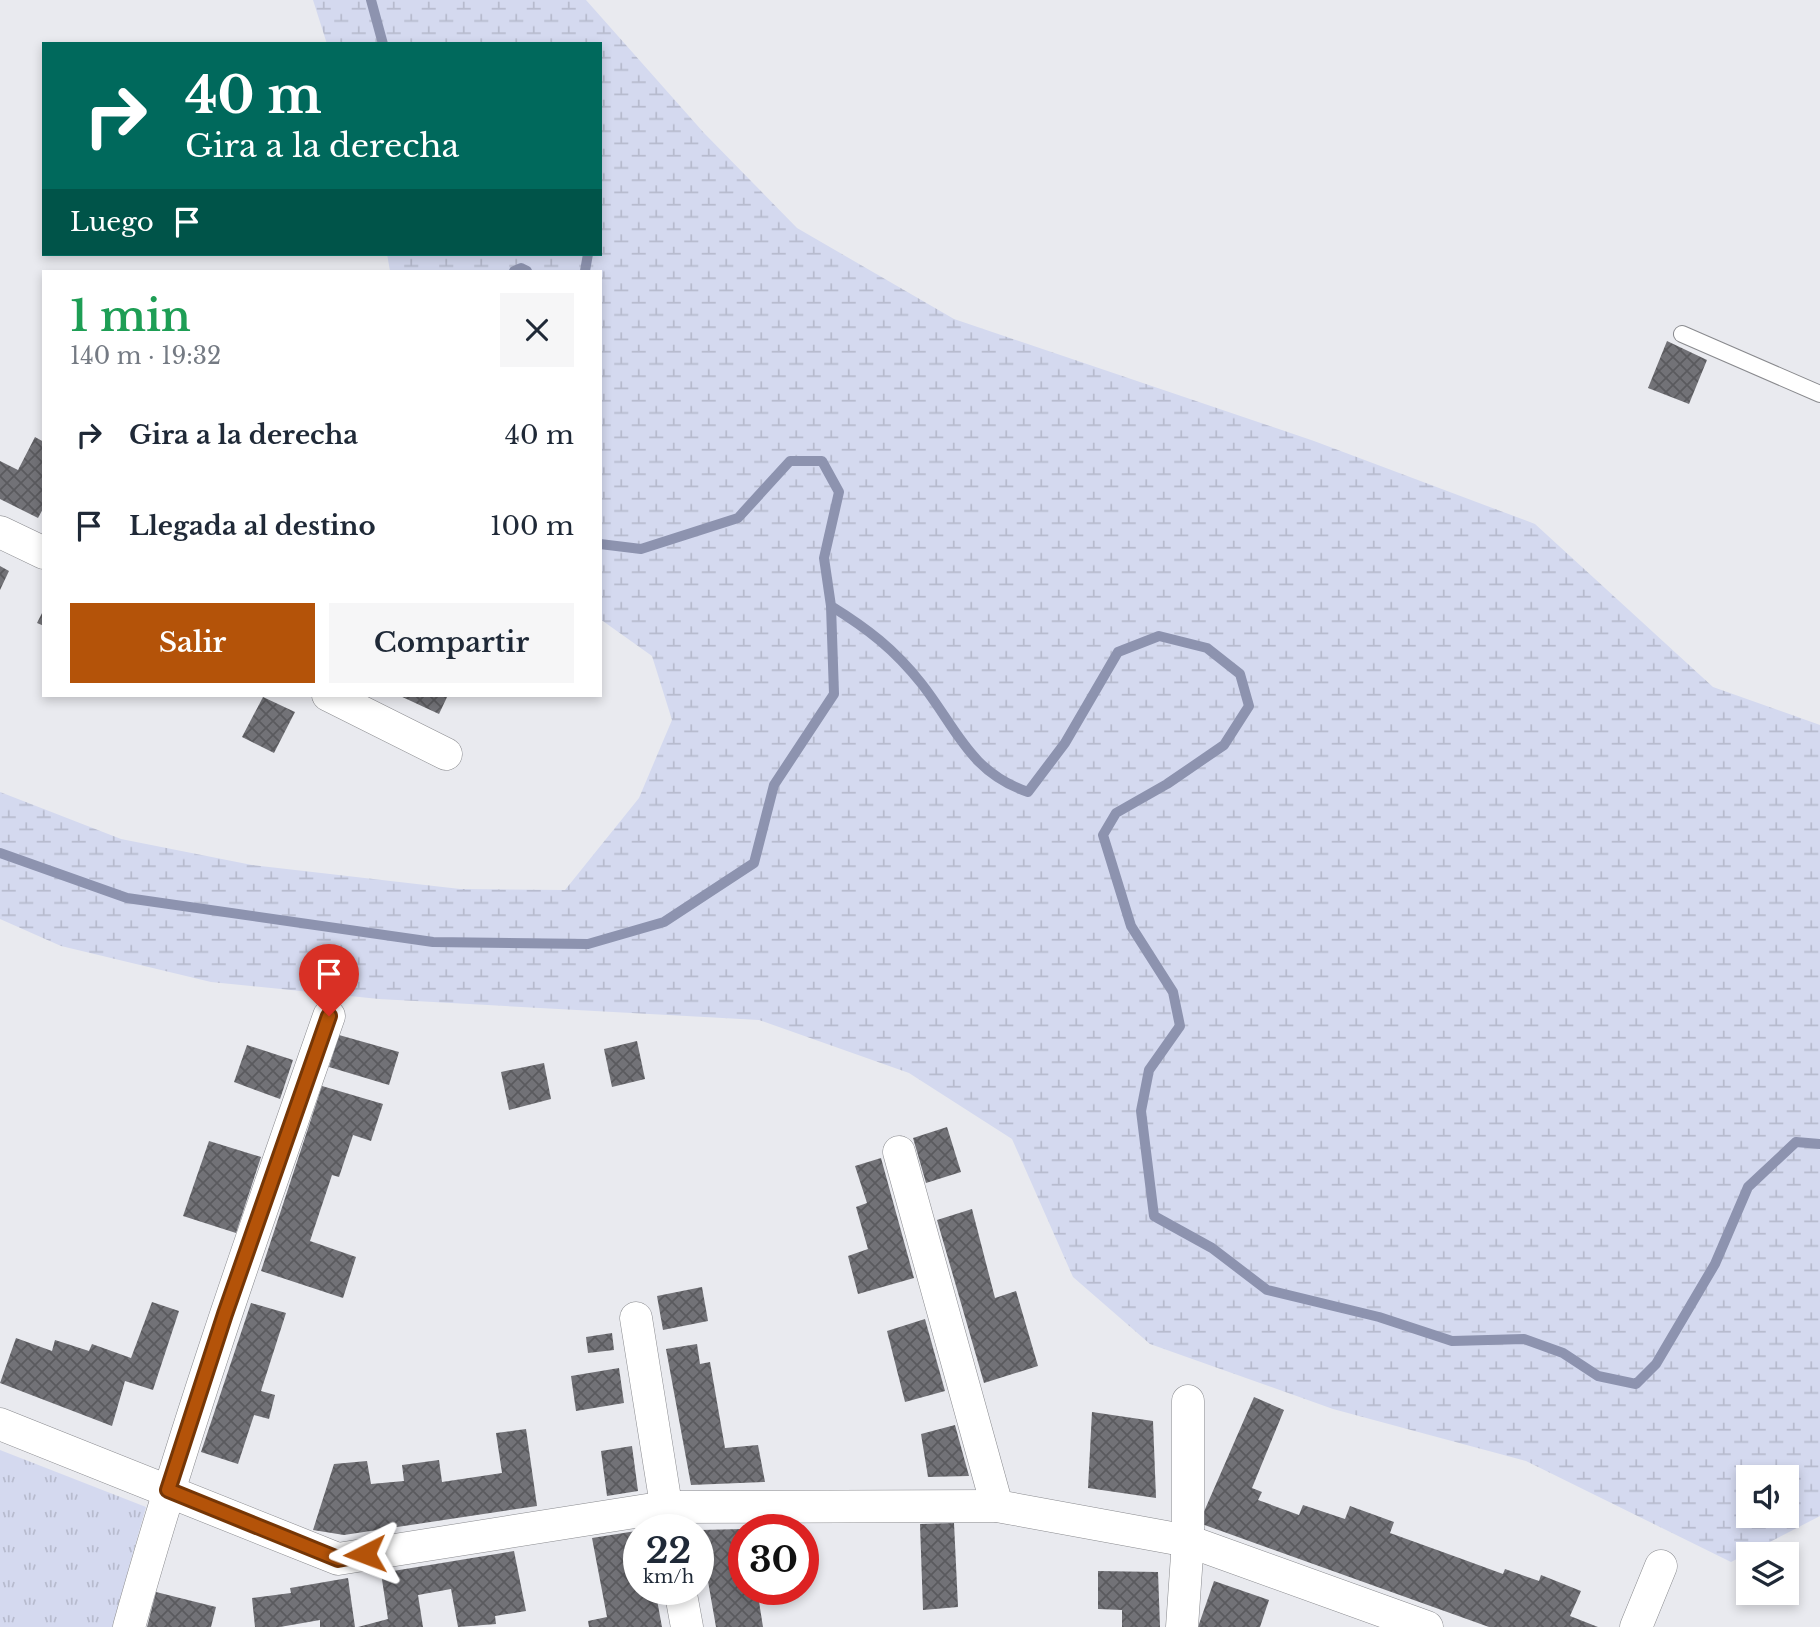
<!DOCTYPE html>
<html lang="es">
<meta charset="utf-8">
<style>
body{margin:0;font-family:"Libre Baskerville",serif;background:#f6f6f7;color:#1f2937;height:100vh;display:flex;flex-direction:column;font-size:26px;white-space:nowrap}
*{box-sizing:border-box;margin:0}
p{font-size:23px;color:#747a83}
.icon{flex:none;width:38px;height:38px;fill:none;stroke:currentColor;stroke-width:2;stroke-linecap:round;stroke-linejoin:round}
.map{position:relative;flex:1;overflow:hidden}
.sheet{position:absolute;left:42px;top:270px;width:560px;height:427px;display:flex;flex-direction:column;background:#fff;border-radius:0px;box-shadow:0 4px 10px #0003}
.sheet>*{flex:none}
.hud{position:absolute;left:42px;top:42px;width:560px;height:214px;border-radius:0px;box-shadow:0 4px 10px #0003;background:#00695c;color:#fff;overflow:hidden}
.buttons{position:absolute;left:1736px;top:1465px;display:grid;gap:14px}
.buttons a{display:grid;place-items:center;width:63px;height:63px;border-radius:0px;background:#fff;box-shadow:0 4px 10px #0003;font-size:35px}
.speed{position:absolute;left:623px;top:1514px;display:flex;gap:14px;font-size:35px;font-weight:700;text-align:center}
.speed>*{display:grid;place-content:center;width:91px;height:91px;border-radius:50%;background:#fff;box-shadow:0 4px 10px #0003;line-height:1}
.speed small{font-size:18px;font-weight:400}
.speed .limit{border:10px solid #d22;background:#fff;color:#111}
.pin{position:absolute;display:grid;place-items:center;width:60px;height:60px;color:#fff;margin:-72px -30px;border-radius:50% 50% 50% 0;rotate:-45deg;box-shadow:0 0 7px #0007}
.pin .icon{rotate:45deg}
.me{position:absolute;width:77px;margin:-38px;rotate:267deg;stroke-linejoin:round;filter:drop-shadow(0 0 5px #0008)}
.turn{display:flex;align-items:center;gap:24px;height:147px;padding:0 28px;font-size:32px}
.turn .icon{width:91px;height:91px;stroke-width:2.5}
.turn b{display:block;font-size:49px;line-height:60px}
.then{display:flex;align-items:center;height:66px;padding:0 28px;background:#0003;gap:14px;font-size:26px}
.round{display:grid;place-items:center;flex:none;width:74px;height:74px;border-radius:0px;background:#f6f6f7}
.overview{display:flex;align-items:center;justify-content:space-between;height:119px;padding:0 28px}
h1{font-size:42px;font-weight:600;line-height:52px;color:#1e9e55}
.action{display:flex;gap:14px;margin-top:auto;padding:14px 28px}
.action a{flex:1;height:80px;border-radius:0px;background:#b45309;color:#fff;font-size:28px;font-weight:600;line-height:80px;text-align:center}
.action a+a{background:#f6f6f7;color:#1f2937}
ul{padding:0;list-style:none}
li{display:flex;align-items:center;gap:21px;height:91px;padding:0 28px}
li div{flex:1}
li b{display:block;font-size:26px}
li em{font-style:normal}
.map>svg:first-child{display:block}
</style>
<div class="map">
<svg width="1820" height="1627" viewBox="0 0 1820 1627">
<defs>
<pattern id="grass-tufts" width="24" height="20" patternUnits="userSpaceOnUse" patternTransform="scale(1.75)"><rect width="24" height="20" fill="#d4d9ef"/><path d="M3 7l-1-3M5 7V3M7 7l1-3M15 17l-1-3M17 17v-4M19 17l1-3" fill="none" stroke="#b7bbce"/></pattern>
<pattern id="wetland-marsh" width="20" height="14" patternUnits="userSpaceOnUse" patternTransform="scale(1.75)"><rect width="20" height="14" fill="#d4d9ef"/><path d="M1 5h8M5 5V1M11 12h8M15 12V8" fill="none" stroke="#b7bbce"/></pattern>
<pattern id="building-cross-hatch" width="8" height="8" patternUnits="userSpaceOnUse" patternTransform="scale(1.75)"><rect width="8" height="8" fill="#727277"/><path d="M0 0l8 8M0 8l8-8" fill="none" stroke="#5a5a5e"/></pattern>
</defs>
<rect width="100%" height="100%" fill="#e9eaef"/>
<path fill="url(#grass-tufts)" d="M0 1450 146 1507 112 1627H0Z"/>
<path fill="url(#wetland-marsh)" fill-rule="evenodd" d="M313 0H586L704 133 797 228 954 319 1314 441 1535 524 1713 687 1820 725V1516L1731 1562 1526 1461 1333 1409 1150 1344 1073 1277 1012 1139 909 1073 759 1020 379 999 211 982 61 946 0 919V792L121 839 252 865 460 889 565 890 639 798 672 720 652 656 600 619V271H390L387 254H600V44H327ZM1748 1477H1787V1516H1748Z"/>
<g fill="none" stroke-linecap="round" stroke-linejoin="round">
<g stroke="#8d93af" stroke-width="10">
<path d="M371 0 383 44"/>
<path d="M514 271 521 268 527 271"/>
<path d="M585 271 588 254"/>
<path d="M600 544 641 549 738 518 790 461H822L839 492 824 558 831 606C868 629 894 649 921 683 956 727 969 772 1028 792L1065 743 1118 652 1159 636 1207 648 1240 674 1249 706 1224 745 1167 784 1116 813 1103 835 1131 926 1173 992 1180 1026 1149 1070 1141 1111 1154 1216 1212 1248 1267 1290 1379 1317 1452 1341 1524 1339 1563 1353 1598 1376 1636 1384 1656 1364 1715 1264 1748 1187 1796 1142 1820 1144"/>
<path d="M0 853 127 898 433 942 588 944 664 922 754 863 774 785 834 694 831 606"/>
</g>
</g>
<g fill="url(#building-cross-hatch)">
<path d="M1667 341 1707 360 1689 404 1648 388Z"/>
<path d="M35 437 44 442V507L38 518 0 499V461L18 470Z"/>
<path d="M0 566 9 571 0 590Z"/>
<path d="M44 609V626L37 623Z"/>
<path d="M398 695H448L439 714Z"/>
<path d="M263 697 295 712 274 753 242 737Z"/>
<path d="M339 1035 399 1052 389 1085 329 1067Z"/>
<path d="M637 1041 645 1079 612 1087 604 1049Z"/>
<path d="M247 1045 293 1060 280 1099 234 1082Z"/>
<path d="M544 1063 551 1099 509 1110 501 1072Z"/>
<path d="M322 1086 383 1104 371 1141 353 1135 339 1177 332 1175 310 1241 356 1257 343 1298 261 1271Z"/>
<path d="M947 1127 961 1172 926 1183 913 1138Z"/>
<path d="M209 1141 261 1157 236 1233 183 1216Z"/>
<path d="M881 1158 914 1278 858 1294 848 1256 868 1249 856 1207 867 1203 855 1166Z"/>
<path d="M972 1209 995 1298 1016 1291 1038 1366 984 1383 937 1220Z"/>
<path d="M702 1287 708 1321 663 1330 657 1296Z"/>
<path d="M152 1302 179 1311 153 1390 125 1381 112 1426 0 1383 16 1338 52 1351 55 1340 89 1351 92 1344 131 1358Z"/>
<path d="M251 1303 286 1313 261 1391 275 1395 269 1419 254 1415 238 1464 201 1452Z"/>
<path d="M925 1319 945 1391 905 1402 887 1331Z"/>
<path d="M612 1333 614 1350 588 1353 586 1337Z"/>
<path d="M697 1344 700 1364 710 1362 725 1448 758 1445 765 1482 691 1485 666 1349Z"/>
<path d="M619 1368 624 1403 576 1411 571 1376Z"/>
<path d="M1254 1397 1284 1410 1252 1488 1262 1492 1258 1500 1299 1515 1303 1505 1345 1519 1350 1506 1394 1522 1390 1533 1462 1559 1503 1574 1505 1569 1539 1581 1541 1575 1581 1591 1570 1616 1598 1627H1489L1199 1523Z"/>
<path d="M1092 1412 1153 1421 1156 1498 1088 1488Z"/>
<path d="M955 1425 969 1476 928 1477 921 1434Z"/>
<path d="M526 1429 537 1506 344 1535 313 1530 334 1464 367 1461 371 1484 404 1481 402 1465 439 1460 442 1482 502 1473 496 1433Z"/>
<path d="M632 1446 638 1491 607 1496 601 1451Z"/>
<path d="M954 1523 958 1607 923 1610 920 1524Z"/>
<path d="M699 1530 744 1529V1589H757L763 1627H716Z"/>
<path d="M636 1531 639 1589H655L662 1627H589L588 1621 607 1617 592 1538Z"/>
<path d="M514 1551 526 1611 495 1616 496 1624 458 1627 451 1589 418 1595 423 1627H358L388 1619 381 1573Z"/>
<path d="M1098 1571 1158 1572 1160 1627H1122V1610L1098 1609Z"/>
<path d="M348 1578 355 1627H320V1620L280 1627H255L252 1598 291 1593 290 1588Z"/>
<path d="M1214 1581 1269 1600 1260 1627H1198Z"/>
<path d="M156 1592 216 1607 211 1627H147Z"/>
</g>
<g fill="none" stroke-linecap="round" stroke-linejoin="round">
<g stroke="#898a8e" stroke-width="18">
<path id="lane" d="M1682 334 1820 394"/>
</g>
<g stroke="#898a8e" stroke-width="33">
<g id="street">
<path d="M0 532 44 553"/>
<path d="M328 695 446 754"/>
<path d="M899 1152 997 1506"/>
<path d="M636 1318 670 1530"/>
<path d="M0 1424 338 1559 666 1507 997 1506 1188 1541 1427 1627"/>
<path d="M680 1589 687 1627"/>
<path d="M129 1627C187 1420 258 1219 329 1016"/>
<path d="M1182 1627 1188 1541V1401"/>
<path d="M1636 1627 1661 1566"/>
</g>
</g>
<use href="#lane" stroke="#fff" stroke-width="16"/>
<use href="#street" stroke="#fff" stroke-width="32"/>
</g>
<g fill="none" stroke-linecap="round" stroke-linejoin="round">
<g stroke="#753606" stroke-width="18">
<path id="route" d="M329 1016 225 1314 168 1490 338 1559 365 1554"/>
</g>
<use href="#route" stroke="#b45309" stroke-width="12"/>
</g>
</svg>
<div class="buttons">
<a><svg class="icon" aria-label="sound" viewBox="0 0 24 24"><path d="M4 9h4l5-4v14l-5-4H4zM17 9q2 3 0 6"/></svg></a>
<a><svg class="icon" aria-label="layers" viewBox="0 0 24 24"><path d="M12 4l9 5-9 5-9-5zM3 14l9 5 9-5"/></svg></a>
</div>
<div class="speed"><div>22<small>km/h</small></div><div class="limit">30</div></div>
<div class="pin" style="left:329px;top:1016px;background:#d93025"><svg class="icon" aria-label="arrive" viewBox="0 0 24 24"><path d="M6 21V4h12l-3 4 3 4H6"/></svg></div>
<svg class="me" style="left:365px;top:1554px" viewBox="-20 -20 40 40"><path d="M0-17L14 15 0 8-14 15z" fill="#b45309" stroke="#fff" stroke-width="4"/></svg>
<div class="hud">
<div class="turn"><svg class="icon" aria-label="right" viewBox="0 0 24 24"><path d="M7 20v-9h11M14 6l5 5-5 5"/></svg><div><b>40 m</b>Gira a la derecha</div></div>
<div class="then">Luego<svg class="icon" aria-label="arrive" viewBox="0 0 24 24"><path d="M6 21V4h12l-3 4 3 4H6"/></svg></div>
</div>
<section class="sheet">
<div class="overview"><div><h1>1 min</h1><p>140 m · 19:32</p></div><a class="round"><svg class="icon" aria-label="close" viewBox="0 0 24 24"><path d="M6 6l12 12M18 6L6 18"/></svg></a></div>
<ul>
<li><svg class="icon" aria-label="right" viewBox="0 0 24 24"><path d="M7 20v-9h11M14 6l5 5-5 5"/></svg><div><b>Gira a la derecha</b></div><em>40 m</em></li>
<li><svg class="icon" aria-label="arrive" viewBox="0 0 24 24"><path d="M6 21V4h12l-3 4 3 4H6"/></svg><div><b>Llegada al destino</b></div><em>100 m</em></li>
</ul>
<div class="action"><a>Salir</a><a>Compartir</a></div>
</section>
</div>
